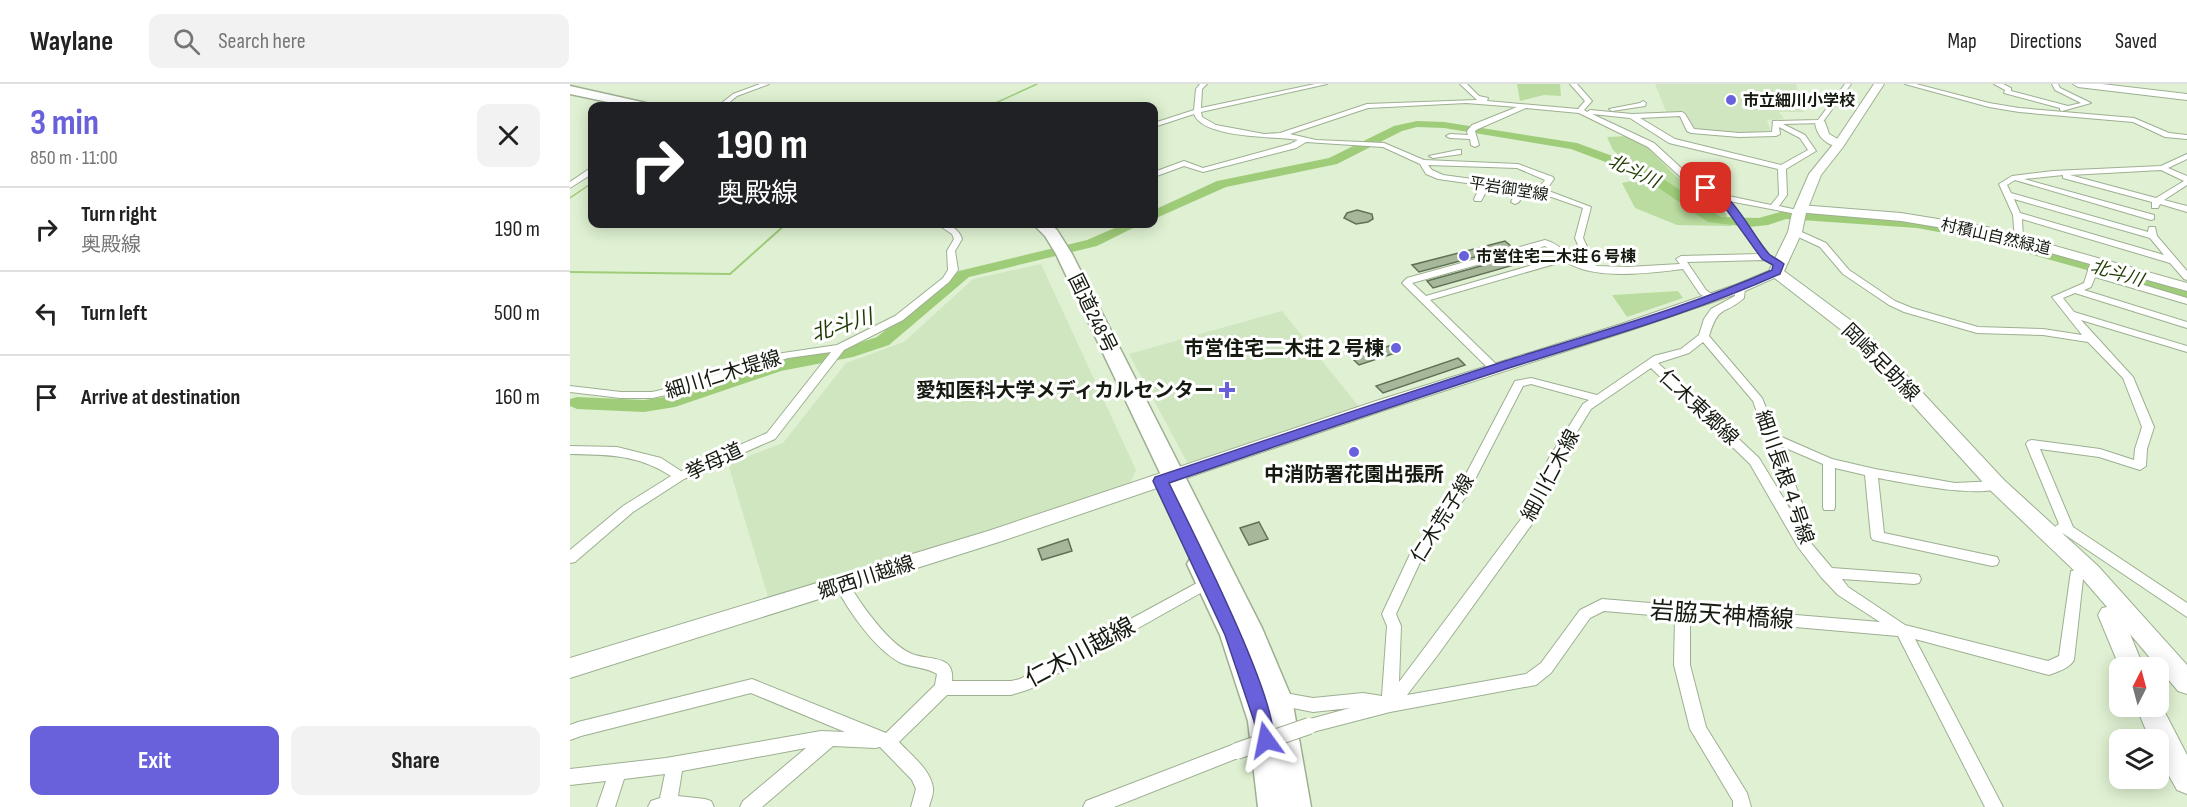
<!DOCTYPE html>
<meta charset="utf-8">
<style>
body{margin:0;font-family:"Sofia Sans Condensed","Noto Sans JP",sans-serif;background:#f2f2f2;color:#222;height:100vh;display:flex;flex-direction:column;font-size:22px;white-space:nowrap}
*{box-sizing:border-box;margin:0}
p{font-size:20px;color:#767676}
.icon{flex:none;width:33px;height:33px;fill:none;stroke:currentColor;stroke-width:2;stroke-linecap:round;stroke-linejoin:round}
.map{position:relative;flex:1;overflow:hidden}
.panel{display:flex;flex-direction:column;background:#fff;width:570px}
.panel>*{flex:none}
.top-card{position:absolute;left:18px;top:18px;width:570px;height:126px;border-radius:12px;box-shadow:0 3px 15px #0003;background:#202124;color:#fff;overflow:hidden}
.needle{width:39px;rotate:6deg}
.controls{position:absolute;left:1539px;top:573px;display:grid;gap:12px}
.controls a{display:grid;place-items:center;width:60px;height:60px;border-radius:12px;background:#fff;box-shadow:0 3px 15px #0003;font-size:30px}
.pin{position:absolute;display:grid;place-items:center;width:51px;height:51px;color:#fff;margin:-26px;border-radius:12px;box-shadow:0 3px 9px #0006}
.me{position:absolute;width:66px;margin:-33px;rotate:348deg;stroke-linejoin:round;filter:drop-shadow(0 0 4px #0008)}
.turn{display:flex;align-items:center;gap:21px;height:126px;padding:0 30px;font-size:27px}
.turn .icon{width:78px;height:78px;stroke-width:2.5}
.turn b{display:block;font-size:42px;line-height:51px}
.round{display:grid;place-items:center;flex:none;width:63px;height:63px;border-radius:12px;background:#f2f2f2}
.head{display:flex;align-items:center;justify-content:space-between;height:102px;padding:0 30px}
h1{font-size:36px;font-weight:700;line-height:45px;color:#6961db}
.action{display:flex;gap:12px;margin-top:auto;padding:12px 30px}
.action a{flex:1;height:69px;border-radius:12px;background:#6961db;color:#fff;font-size:24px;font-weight:700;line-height:69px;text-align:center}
.action a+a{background:#f2f2f2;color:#222}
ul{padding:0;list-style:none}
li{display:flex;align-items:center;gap:18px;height:84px;padding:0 30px;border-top:2px solid #e0e0e0}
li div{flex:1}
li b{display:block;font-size:22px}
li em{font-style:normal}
header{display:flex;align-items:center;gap:36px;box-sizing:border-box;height:84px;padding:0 30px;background:#fff;border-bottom:2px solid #e0e0e0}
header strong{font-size:28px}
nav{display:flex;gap:33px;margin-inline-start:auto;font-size:21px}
.search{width:420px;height:54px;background:#f2f2f2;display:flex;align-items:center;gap:15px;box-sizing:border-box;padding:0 21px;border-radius:12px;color:#767676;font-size:22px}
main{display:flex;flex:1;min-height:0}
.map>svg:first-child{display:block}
</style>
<header>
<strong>Waylane</strong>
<div class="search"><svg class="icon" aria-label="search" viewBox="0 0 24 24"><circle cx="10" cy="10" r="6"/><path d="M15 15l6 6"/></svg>Search here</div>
<nav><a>Map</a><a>Directions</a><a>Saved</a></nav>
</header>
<main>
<section class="panel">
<div class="head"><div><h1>3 min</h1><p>850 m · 11:00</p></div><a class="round"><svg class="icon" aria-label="close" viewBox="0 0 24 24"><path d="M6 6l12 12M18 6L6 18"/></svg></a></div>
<ul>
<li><svg class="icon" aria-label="right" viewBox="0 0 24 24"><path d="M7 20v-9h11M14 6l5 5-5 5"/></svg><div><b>Turn right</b><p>奥殿線</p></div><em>190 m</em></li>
<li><svg class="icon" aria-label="left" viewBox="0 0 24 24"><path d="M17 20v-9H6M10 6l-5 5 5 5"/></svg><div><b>Turn left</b></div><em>500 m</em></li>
<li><svg class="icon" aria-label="arrive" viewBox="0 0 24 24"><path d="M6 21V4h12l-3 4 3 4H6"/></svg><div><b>Arrive at destination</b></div><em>160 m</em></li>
</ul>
<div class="action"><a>Exit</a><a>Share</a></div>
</section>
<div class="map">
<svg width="1617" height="723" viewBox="0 0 1617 723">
<rect width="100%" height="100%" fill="#dff1d2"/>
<g fill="#d0e6c0">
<path d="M1085 0H1226L1234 28H1209L1214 35 1197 36 1201 48 1167 49 1122 45 1115 29 1097 30Z"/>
<path d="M471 180 566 386 559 401 199 516 158 380 213 359 276 279 334 258 403 195Z"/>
<path d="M712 227 790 324 618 380 559 270Z"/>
</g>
<g fill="#bbdca1">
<path d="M947 0H990L991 12 974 11 950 17Z"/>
<path d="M1057 52 1077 63 1107 93 1148 115 1162 142 1107 141 1065 124 1052 99 1073 94 1043 66 1037 53Z"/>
<path d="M1108 207 1113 214 1057 233 1042 211Z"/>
</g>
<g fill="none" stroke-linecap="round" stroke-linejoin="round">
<g stroke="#9fcc79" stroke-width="1.5">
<path d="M419 22 467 0"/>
<path d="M0 114 22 99"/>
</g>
<path stroke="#9fcc79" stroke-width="2" d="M0 188 160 190 216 140"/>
<path stroke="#9fcc79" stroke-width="3" d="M0 318 7 319"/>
<g fill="#9fcc79" fill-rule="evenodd">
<path d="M847 37 874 38 1007 59 1078 85 1151 133 1189 134 1214 127 1347 136 1406 147 1472 163 1617 204V214L1406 155 1347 144 1216 135 1198 141 1179 143 1138 138 1070 91 1001 65 874 44 847 43 832 47 767 80 656 103 584 135V126L647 97 759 74 824 42Z"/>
<path d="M554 140H571L527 162 399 193 319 261 283 273 211 287 105 323 74 328 7 325 0 322V315L7 313 74 316 102 312 201 278 274 264 307 253 389 187 517 156Z"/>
</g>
</g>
<g fill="#a7b89a" stroke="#617156" stroke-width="1.5">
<path d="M787 126 802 130 803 135 798 138 786 140 774 134 777 129Z"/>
<path d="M935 157 942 163 849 188 842 181Z"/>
<path d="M954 170 961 176 863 204 857 197Z"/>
<path d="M825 260 828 268 789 281 782 274Z"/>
<path d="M888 274 895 281 813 309 806 302Z"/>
<path d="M689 438 698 455 679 461 670 444Z"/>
<path d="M498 455 502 467 472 476 468 465Z"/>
</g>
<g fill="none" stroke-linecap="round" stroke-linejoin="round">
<g stroke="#9eaf92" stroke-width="2">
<g id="street">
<path d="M190 0H199L167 12 155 22H148L163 10Z"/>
<path d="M630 0H637L632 5 631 24 745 0H757L631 28 632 33 646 41 694 50 710 49 797 20 907 16 890 0H897L909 12 918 14 917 17 1008 25 1015 17 1000 0H1007L1022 17 1014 26 1017 28 1020 26 1062 30 1112 28 1115 30 1124 45 1169 49 1202 48 1203 37 1248 36 1275 0H1281L1252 39 1213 40 1235 51 1246 67 1216 85 1217 111 1209 122 1232 127V131L1159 117 1199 171 1212 178V182H1206L1194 176 1117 178 1136 206 1145 213 1140 216 1130 210 1113 185C1080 189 1023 197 995 177L860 216 929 283 930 285 929 287H921L832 199 837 194 975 156C991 160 1001 175 1016 180L1005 154 1013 124 970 109 954 107 949 118 945 120 941 118 947 106 919 102 911 117H905L904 115 911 101 868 95 856 90 850 80 813 63 736 58 726 64 633 88 614 82 584 93V88L614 77 633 84 720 60 728 56C706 52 633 55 624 30L584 43V39L624 26 626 5ZM896 19 947 23 902 41 897 47 898 51 880 50 876 52 880 54 900 55 901 61 905 63 909 61 905 47 908 45 956 24 1009 29 1078 63 1116 98 1149 115 1190 170 1111 172 1106 175 1110 180 1058 183 1026 182 1013 154 1021 123 976 106 984 95 983 93 948 80 854 76 814 59 746 56 720 50 798 24ZM1022 30 1060 34 1099 59 1208 85 1209 111 1201 121 1154 111 1122 94 1084 59ZM1110 32 1117 47 1121 49 1169 53 1206 52 1210 50 1209 43 1230 54 1238 66 1211 81 1105 55 1070 34ZM858 81 947 84 975 96 969 104 873 91 862 86ZM975 162 990 173 856 212 842 199Z"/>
<path d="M1335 0H1346L1419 19 1449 24 1564 34 1599 49 1617 51V55L1595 53 1563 38 1449 28 1419 23Z"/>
<path d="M1424 0H1433L1441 4V7L1498 22 1511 19 1485 6 1482 0H1488L1490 4 1521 19 1492 27 1490 26V24L1434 9 1435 6Z"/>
<path d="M1073 17 1076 19 1075 22 1042 27 1039 25 1070 19Z"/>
<path d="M888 66H891V70L863 74 859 72Z"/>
<path d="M1617 70V75L1598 84 1617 92V101L1594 116 1617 122V128L1590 120 1588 124H1582V118L1493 94V91L1454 95 1584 131V135L1581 136 1445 96 1437 101 1441 109 1578 148 1579 143H1585L1587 152 1617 187V196L1614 195 1600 179 1452 135 1453 155 1449 158 1445 155 1443 131 1429 100 1442 92 1483 87 1591 82ZM1591 86 1614 97 1586 114 1500 91ZM1444 115 1580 154 1594 171 1450 129Z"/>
<path d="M19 85H22V90L0 104V98Z"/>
<path d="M367 140C378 139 389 144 392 155L385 167 388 186 379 198 333 236 274 266 205 355 114 395 63 428 5 478 0 479V466L53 422 101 392C67 370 39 371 0 370V362L47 363 91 374 111 387 197 349 261 268 218 274 115 307 82 314H51L0 308V302L51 308H82L109 302 213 269 267 261 325 232 373 194 378 186 377 167 384 155 382 150Z"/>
<path d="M1225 145 1256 159 1279 186 1325 217 1342 224 1408 243 1473 245 1512 251 1482 213 1514 199 1521 177 1526 174 1531 177 1527 187 1617 214V220L1525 193 1521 203 1514 206 1617 238V244L1505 209 1493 214 1504 228 1617 262V268L1511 236 1563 293 1584 343 1577 365 1576 382 1570 386 1529 373 1470 365 1503 443 1617 519V533L1494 450 1485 447 1483 444 1489 440 1456 360 1458 357 1462 356 1530 365 1564 376 1565 365 1572 343 1553 294 1518 258 1473 251 1407 249 1334 228 1319 221 1273 190 1250 163 1222 150 1221 148Z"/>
<path d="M1170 201 1175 204 1174 214C1154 232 1149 219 1139 252L1192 314 1207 351 1262 375 1305 385 1385 399 1427 397 1433 401C1419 417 1330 398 1308 394L1314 449 1427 473 1429 477 1427 481 1422 482 1303 456 1301 453 1295 391 1265 384V423L1264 426H1254L1253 423V380L1211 362 1242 446 1240 458 1262 484 1344 490 1349 491 1351 495 1349 499 1344 500 1272 495 1278 503 1335 541 1478 577 1489 572 1501 487 1520 483 1525 484 1527 488 1525 492 1513 495 1504 576C1500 584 1487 588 1479 591L1345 555 1433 723H1415L1328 552 1120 534V581L1136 643 1177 709 1181 723H1163V717L1120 645 1104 581 1105 533 1034 527 1020 534 981 589 966 601 820 628 739 649 733 647 731 642 733 637 780 624 743 628 703 620 701 615 703 610 709 608 743 614 793 609 812 612 817 542 812 530 842 466 886 409 945 297 961 294 1027 311 1084 272 1111 265 1129 251 1134 235 1141 225 1165 212V204ZM1133 258 1183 317 1223 430 1189 374 1088 279 1119 269ZM1081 284 1180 380 1228 463 1251 493 1268 511 1310 538 1032 515 1010 526 971 579 956 590 837 611 867 572 962 440 991 374 1021 325ZM961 300 1019 316 1013 320 979 374 951 435 829 598 831 542 826 530 853 472 897 411 953 302Z"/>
<path d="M638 493 643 494 645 498 643 502 460 605 441 611H377L329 658C341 671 361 686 363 704 364 710 360 718 359 723H341L346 705 342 696 310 663 305 664 263 662 192 723H170L173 717 236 664 112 687 108 712 135 715 141 717 144 723H78L81 717 90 714 95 690 54 695 45 723H27L36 697 0 701V685L96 674 251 647 275 648 181 609 11 652 0 656V641L8 638 182 595 316 649 365 601 367 590C356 583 343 584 331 579 305 566 278 526 265 501L267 497 272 496 277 497C290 519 318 560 342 570 360 577 385 570 382 597H441L450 595Z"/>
<path d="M667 659 673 662 675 667 673 672 544 723H513L516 717Z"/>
</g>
</g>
<g stroke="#9eaf92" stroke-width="2">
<g id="secondary">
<path d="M1503 0H1532L1617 10V16L1508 3Z"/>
<path d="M1250 35 1255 38 1259 50 1273 58V62C1258 64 1246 52 1245 38Z"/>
<path d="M1230 121 1331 129 1417 143 1617 199V207L1416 151 1331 137 1226 128 1224 125Z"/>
<path d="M1206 184 1213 188 1211 191 1175 207 1061 246 818 325 432 457 0 594V574L418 447 806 317 1051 240 1165 201Z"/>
</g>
</g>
<g stroke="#9eaf92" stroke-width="2">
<g id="primary">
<path d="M1304 0H1314L1273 63 1251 91 1236 129 1232 148 1214 187 1295 247 1434 396 1528 482 1617 581V610L1608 607 1560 550 1574 584H1550L1528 531 1532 524 1537 523 1512 494 1420 406 1283 255 1198 189 1218 148 1222 129 1239 90 1265 58Z"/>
<path d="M1588 615 1617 671V710L1607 706 1588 672V656H1580L1566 622H1588Z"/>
</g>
</g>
<g stroke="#9eaf92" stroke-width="3">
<g id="highway">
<path d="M0 2 76 19 78 22H57L0 10Z"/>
<path d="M463 140H480L487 146 502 170 692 544 722 615 741 723H688L678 637 650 551 617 480 621 473 629 471 486 170 475 152Z"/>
</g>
</g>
<use href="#street" fill="#fff" fill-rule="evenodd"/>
<use href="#secondary" fill="#fff" fill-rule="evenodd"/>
<use href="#primary" fill="#fff" fill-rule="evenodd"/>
<use href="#highway" fill="#fff" fill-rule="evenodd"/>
<g stroke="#9eaf92" stroke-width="18" stroke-linecap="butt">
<path id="street-bridge" d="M667 667 739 642"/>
</g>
<use href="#street-bridge" stroke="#fff" stroke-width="16"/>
</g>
<path fill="#6961db" stroke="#443f8e" stroke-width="1.5" d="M1133 102C1160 100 1182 152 1199 170 1203 174 1210 176 1214 180L1210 190C1123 229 1030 255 939 284 825 321 712 360 599 399 618 439 717 630 702 662L696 664 689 662 684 637 655 551 583 397 585 393C702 354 818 315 935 277 1024 249 1116 224 1202 186L1203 181 1192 175 1149 115 1133 106Z"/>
<g fill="#6961db" stroke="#fff" stroke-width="2">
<circle cx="1161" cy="16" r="6"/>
<circle cx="894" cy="172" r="6"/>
<circle cx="826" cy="264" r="6"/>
<path d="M654 297h6v6h6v6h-6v6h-6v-6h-6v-6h6z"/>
<circle cx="784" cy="368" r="6"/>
</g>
<g text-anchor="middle" stroke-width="6" stroke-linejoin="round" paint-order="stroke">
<g font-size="16" font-weight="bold" fill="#151b10" stroke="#fff" text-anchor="start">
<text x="1173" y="22">市立細川小学校</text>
<text x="906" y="178">市営住宅二木荘６号棟</text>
</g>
<g font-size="16" fill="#151b10" stroke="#fff">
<text transform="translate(939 104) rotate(9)" y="6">平岩御堂線</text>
<text transform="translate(1426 152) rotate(13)" y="6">村積山自然緑道</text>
</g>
<g font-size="18" font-style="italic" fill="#1f3a00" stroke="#fff">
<text transform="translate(1064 87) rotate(25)" y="6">北斗川</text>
<text transform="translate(1547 189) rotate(16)" y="6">北斗川</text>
</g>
<g font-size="20" fill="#151b10" stroke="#fff">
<text transform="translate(523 229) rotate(64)" y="7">国道248号</text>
<text transform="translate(1311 278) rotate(45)" y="7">岡崎足助線</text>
<text transform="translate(153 290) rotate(-17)" y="7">細川仁木堤線</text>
<text transform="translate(1129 323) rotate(43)" y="7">仁木東郷線</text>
<text transform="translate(144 377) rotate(-25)" y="7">挙母道</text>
<text transform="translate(980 391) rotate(-62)" y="7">細川仁木線</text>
<text transform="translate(1215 393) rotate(71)" y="7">細川長根４号線</text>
<text transform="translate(872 434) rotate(-58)" y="7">仁木荒子線</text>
<text transform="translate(296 493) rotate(-18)" y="7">郷西川越線</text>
</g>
<g font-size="20" font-weight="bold" fill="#151b10" stroke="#fff" text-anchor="end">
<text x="814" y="271">市営住宅二木荘２号棟</text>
<text x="644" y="313">愛知医科大学メディカルセンター</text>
<text x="784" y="397" text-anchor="middle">中消防署花園出張所</text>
</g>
<g font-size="21" font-style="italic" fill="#1f3a00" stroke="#fff">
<text transform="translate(272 241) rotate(-17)" y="7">北斗川</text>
</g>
<g font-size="24" fill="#151b10" stroke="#fff">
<text transform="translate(1152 531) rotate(4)" y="8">岩脇天神橋線</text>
<text transform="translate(510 568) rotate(-28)" y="8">仁木川越線</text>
</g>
</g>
</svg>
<div class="controls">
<a><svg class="needle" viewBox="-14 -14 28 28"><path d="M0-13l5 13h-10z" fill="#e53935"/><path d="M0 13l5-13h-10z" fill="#767676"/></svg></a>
<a><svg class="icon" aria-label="layers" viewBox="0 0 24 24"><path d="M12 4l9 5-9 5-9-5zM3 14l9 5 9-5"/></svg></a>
</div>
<div class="pin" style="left:1136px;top:104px;background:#d93025"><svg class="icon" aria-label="arrive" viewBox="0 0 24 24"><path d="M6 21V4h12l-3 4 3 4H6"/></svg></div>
<svg class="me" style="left:696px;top:656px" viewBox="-20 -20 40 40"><path d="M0-17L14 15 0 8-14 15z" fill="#6961db" stroke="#fff" stroke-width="4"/></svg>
<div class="top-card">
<div class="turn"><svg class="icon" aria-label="right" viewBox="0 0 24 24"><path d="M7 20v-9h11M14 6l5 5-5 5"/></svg><div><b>190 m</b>奥殿線</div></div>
</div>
</div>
</main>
